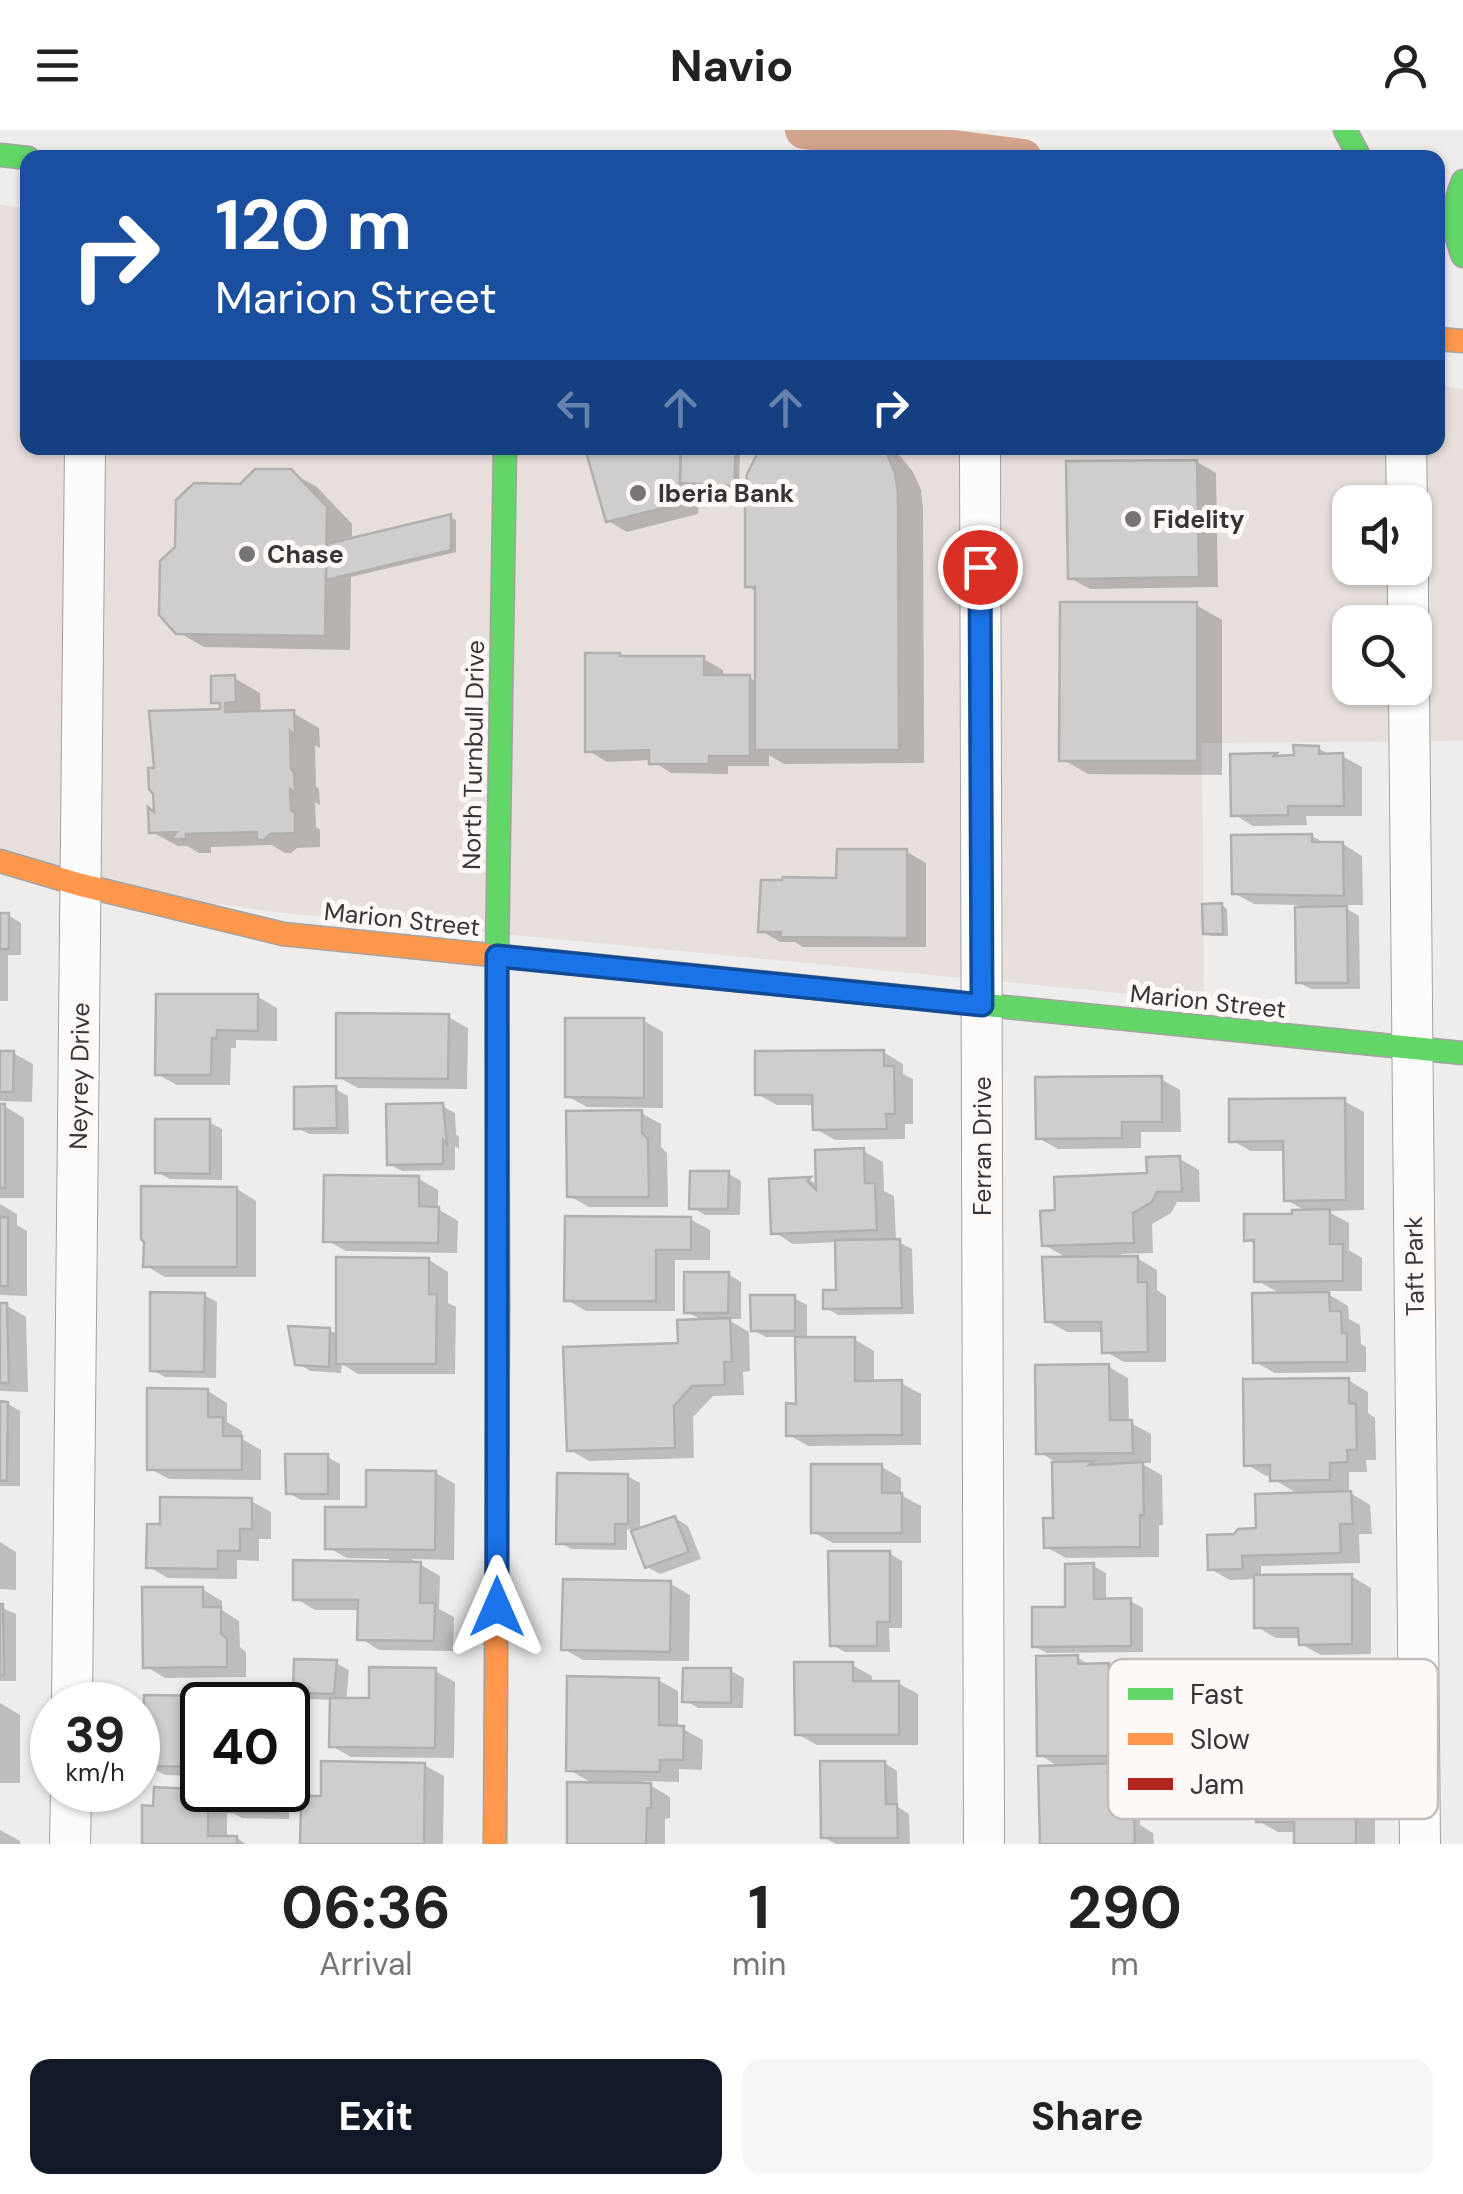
<!DOCTYPE html>
<style>
body{margin:0;font-family:"DM Sans",sans-serif;background:#f6f6f6;color:#222;height:100vh;display:flex;flex-direction:column;font-size:38px;white-space:nowrap}
*{box-sizing:border-box;margin:0}
p{font-size:32px;color:#767676}
.icon{flex:none;width:55px;height:55px;fill:none;stroke:currentColor;stroke-width:2;stroke-linecap:round;stroke-linejoin:round}
.map{position:relative;height:1714px;overflow:hidden}
.sheet{display:flex;flex-direction:column;background:#fff;flex:1}
.sheet>*{flex:none}
.banner{position:absolute;left:20px;top:20px;width:1425px;height:305px;border-radius:20px;box-shadow:0 2px 8px #0004;background:#1a4fa0;color:#fff;overflow:hidden}
.controls{position:absolute;left:1332px;top:355px;display:grid;gap:20px}
.controls a{display:grid;place-items:center;width:100px;height:100px;border-radius:20px;background:#fff;box-shadow:0 2px 8px #0004;font-size:50px}
.speed{position:absolute;left:30px;top:1552px;display:flex;gap:20px;font-size:50px;font-weight:700;text-align:center}
.speed>*{display:grid;place-content:center;width:130px;height:130px;border-radius:50%;background:#fff;box-shadow:0 2px 8px #0004;line-height:1}
.speed small{font-size:25px;font-weight:400}
.speed .limit{border:5px solid #111;border-radius:15px;background:#fff;color:#111}
.pin{position:absolute;display:grid;place-items:center;width:85px;height:85px;color:#fff;margin:-42px;border:5px solid #fff;border-radius:50%;box-shadow:0 2px 10px #0007}
.me{position:absolute;width:110px;margin:-55px;rotate:0deg;stroke-linejoin:round;filter:drop-shadow(0 0 8px #0008)}
.turn{display:flex;align-items:center;gap:35px;height:210px;padding:0 30px;font-size:45px}
.turn .icon{width:130px;height:130px;stroke-width:2.5}
.turn b{display:block;font-size:70px;line-height:85px}
.lanes{display:flex;align-items:center;height:95px;padding:0 30px;background:#0003;justify-content:center;gap:50px;direction:ltr}
.lanes .off{opacity:.35}
.eta{display:flex;justify-content:space-evenly;align-items:center;height:170px;text-align:center}
.eta b{font-size:60px;font-weight:700;line-height:70px}
.button{display:flex;gap:20px;margin-top:auto;padding:20px 30px}
.button a{flex:1;height:115px;border-radius:20px;background:#111827;color:#fff;font-size:40px;font-weight:700;line-height:115px;text-align:center}
.button a+a{background:#f6f6f6;color:#222}
header{display:flex;justify-content:space-between;align-items:center;height:130px;padding:0 30px;background:#fff;font-size:45px;font-weight:700}
.map>svg:first-child{display:block}
</style>
<header><svg class="icon" aria-label="menu" viewBox="0 0 24 24"><path d="M4 6h16M4 12h16M4 18h16"/></svg>Navio<svg class="icon" aria-label="person" viewBox="0 0 24 24"><circle cx="12" cy="8" r="4"/><path d="M4 21q1-7 8-7t8 7"/></svg></header>
<div class="map">
<svg width="1463" height="1714" viewBox="0 0 1463 1714">
<rect width="100%" height="100%" fill="#efedeb"/>
<path fill="#e7dfdc" fill-rule="evenodd" d="M0 75 27 78 28 318H1438V256L1463 259V611L1202 613 1204 871 284 783 0 744ZM1350 372H1415V438H1350ZM1350 492H1415V558H1350Z"/>
<g fill="#0003">
<path d="M587 318H740L739 358 699 356 698 384 627 402 608 391Z"/>
<path d="M763 318H889L901 327 913 342 921 360 923 379 924 633 784 634 769 625V636H728V644L671 643 651 630 607 632 587 620 619 525 624 528 704 529 723 540V548H749L758 552 757 462 747 456 757 326Z"/>
<path d="M1197 332 1216 343 1218 457 1090 459 1070 448Z"/>
<path d="M290 342 317 357 352 394V410L451 387 456 390V422L351 447 350 520 204 517 178 502 241 356Z"/>
<path d="M1196 475 1222 490V645L1088 644 1062 629Z"/>
<path d="M234 548 260 563 261 584 293 583 319 598 320 618 315 615 316 656 319 659 320 675 315 672 316 697 320 700V717L297 718 291 723H285L272 715 211 717V723H199L187 716H178L152 702 156 685 157 640 222 582V576L214 571Z"/>
<path d="M1318 618 1332 626H1342L1362 637V686H1306L1307 695 1253 696 1233 684 1232 626 1276 625 1281 628H1296Z"/>
<path d="M1312 706 1326 714H1343L1362 726 1363 775H1340L1359 786 1360 859H1311L1298 852V775L1254 774 1234 763Z"/>
<path d="M907 722 926 733V817H803L795 812H780L761 801 838 750Z"/>
<path d="M1222 775 1227 779 1228 806H1211L1206 803Z"/>
<path d="M0 785H8L21 793V825H8V871H0Z"/>
<path d="M258 867 277 878V911L236 910V918H231L230 955H177L157 944Z"/>
<path d="M448 887 468 898 467 959 358 958 338 947Z"/>
<path d="M644 891 663 902V978L587 977 567 966Z"/>
<path d="M883 922 903 934V944L913 949V994H905V1009L835 1010 816 999 815 975H777L757 964Z"/>
<path d="M0 923H13L33 934 32 972 0 971Z"/>
<path d="M1161 949 1180 960 1181 1002H1141V1018L1058 1019 1038 1008Z"/>
<path d="M335 959 348 966 349 1004H309L296 997Z"/>
<path d="M1344 971 1364 982V1080L1327 1081 1349 1093V1120L1362 1128V1161H1323L1348 1176 1349 1189 1360 1195 1361 1214 1366 1217V1242L1275 1243 1255 1232 1283 1165 1256 1150V1115L1247 1109 1308 1082 1286 1070V1021H1251L1231 1010Z"/>
<path d="M0 976H4L24 988V1068H0Z"/>
<path d="M442 976 455 983 456 1004 459 1007V1019L455 1016V1040L402 1041 389 1034Z"/>
<path d="M641 983 661 994V1017L667 1023 668 1077H589L569 1066Z"/>
<path d="M209 992 222 999V1050L170 1049 157 1042Z"/>
<path d="M863 1021 883 1032 884 1061 894 1066 896 1111 912 1119 914 1184 838 1185 826 1178 839 1162 838 1112 793 1114 774 1102 772 1051 810 1050 818 1055Z"/>
<path d="M1180 1029 1199 1040 1200 1072H1177L1171 1083 1152 1094 1153 1123 1121 1124V1129L1137 1128 1157 1140V1160L1166 1166V1232H1124L1104 1221V1202H1067L1047 1191 1069 1129 1044 1115 1057 1083 1149 1045Z"/>
<path d="M729 1044 741 1051 740 1085H705L692 1077Z"/>
<path d="M419 1049 438 1060V1079L458 1091 457 1123 346 1121 326 1110Z"/>
<path d="M237 1059 256 1071V1147H165L146 1136Z"/>
<path d="M0 1074 17 1084V1095L27 1101V1166L0 1165Z"/>
<path d="M690 1089 710 1100V1130H675V1181H586L567 1170Z"/>
<path d="M429 1130 448 1142V1173L456 1177 455 1244H358L342 1234 341 1243 310 1241 297 1233 329 1200 339 1205Z"/>
<path d="M728 1144 741 1152V1189H727L749 1202 750 1241 743 1242 744 1265 713 1266 693 1287 694 1328 589 1331 570 1320 704 1191 687 1182Z"/>
<path d="M204 1165 217 1172 216 1248 165 1247 152 1240Z"/>
<path d="M794 1168 807 1175V1210L854 1209 874 1221V1253H901L921 1264V1315L808 1316 789 1305 799 1276 798 1207H766L753 1200Z"/>
<path d="M6 1175 26 1187 28 1262 0 1261V1176Z"/>
<path d="M1109 1237 1128 1248 1129 1292 1151 1304V1333H1140L1162 1345 1163 1395H1159V1427L1066 1428 1046 1417 1056 1391 1054 1331 1039 1322Z"/>
<path d="M1348 1250 1368 1262V1283L1375 1288 1376 1330H1366L1367 1342H1349V1362L1370 1375 1372 1404H1359L1360 1433 1261 1436V1448L1351 1446 1371 1458V1524L1321 1525 1301 1514V1508H1276L1257 1497 1256 1449 1230 1450 1210 1439 1300 1365 1273 1349V1345L1266 1346 1246 1334Z"/>
<path d="M208 1261 227 1273V1292L242 1301V1309L261 1320V1350L169 1349 149 1338Z"/>
<path d="M0 1274H8L20 1281V1356H0Z"/>
<path d="M327 1327 340 1334V1370H301L288 1363Z"/>
<path d="M882 1337 901 1348V1365L921 1376V1413H833L813 1402Z"/>
<path d="M436 1343 455 1354 454 1430 411 1429 440 1446 439 1479 454 1487 453 1521 379 1520 360 1508V1480H315L295 1468 389 1434V1429L347 1428 327 1417 368 1380Z"/>
<path d="M627 1346 640 1353V1401L675 1388 688 1396 701 1429 660 1444 647 1437 633 1400 627 1399V1420L571 1419 559 1412Z"/>
<path d="M251 1371 271 1382V1409H259V1431L237 1430V1449L168 1448 149 1437 162 1396Z"/>
<path d="M0 1412 16 1422V1460L0 1459Z"/>
<path d="M889 1423 902 1431V1498H889L890 1522H845L832 1515Z"/>
<path d="M1093 1436 1106 1443V1471H1130L1143 1478V1522L1047 1523 1034 1516 1068 1479Z"/>
<path d="M671 1454 690 1465 689 1531 583 1530 564 1519Z"/>
<path d="M202 1459 222 1471V1480L239 1491 240 1517 246 1522V1547L165 1548 145 1536Z"/>
<path d="M0 1477 16 1484V1551H0Z"/>
<path d="M1078 1528 1091 1536 1108 1535 1128 1547V1576H1133L1152 1587 1153 1635 1114 1636 1143 1654 1144 1679 1139 1676 1140 1695 1153 1703 1154 1714H1043L1061 1638 1040 1625Z"/>
<path d="M336 1533 349 1540 346 1571H371L435 1541 455 1552 454 1628 351 1627 332 1616V1570L308 1569 295 1562Z"/>
<path d="M852 1535 872 1546V1553H898L918 1564V1615H817L797 1604Z"/>
<path d="M731 1541 744 1548 743 1578H698L685 1570Z"/>
<path d="M1329 1549 1349 1560V1582L1364 1590V1627H1347V1649H1356L1375 1660V1714H1297V1702H1278L1258 1691 1284 1649 1263 1637 1282 1581Z"/>
<path d="M658 1550 678 1561V1598L683 1599 703 1610 702 1640 679 1639V1652L643 1651 670 1667V1688L665 1689V1714H569L595 1655 568 1639Z"/>
<path d="M146 1567 226 1569 237 1575H202V1646L165 1645 145 1634Z"/>
<path d="M0 1573 20 1585V1653H0Z"/>
<path d="M885 1633 897 1641 898 1677 909 1684 910 1714H836L823 1707Z"/>
<path d="M424 1635 444 1646 443 1714H303L324 1669Z"/>
<path d="M288 1657 289 1658V1689L242 1688 227 1680V1708H237L246 1714H144L156 1678 208 1661 229 1673V1660H288Z"/>
<path d="M0 1700 20 1711V1714H0Z"/>
</g>
<g fill="none" stroke-linecap="round" stroke-linejoin="round">
<path stroke="#d2a38d" stroke-width="38" d="M804 0 1023 28"/>
</g>
<g fill="#d0cecc" stroke="#b2b0ae" stroke-width="2.5">
<path d="M585 318H681L679 374 606 392Z"/>
<path d="M681 318H736L734 356 680 353Z"/>
<path d="M760 318H882L887 324 895 343 898 363 899 620H755V457H745V364L747 344Z"/>
<path d="M1197 330 1199 447 1068 449 1066 331Z"/>
<path d="M255 339H291L327 377 325 506 176 504 159 485 160 431 175 417 176 370 194 353 240 354Z"/>
<path d="M451 384V420L326 450 327 414Z"/>
<path d="M1060 472H1197V631H1059Z"/>
<path d="M585 523H620V526H704V545H750V626H709V634H649V620L585 622Z"/>
<path d="M235 545 236 572 225 573V582L294 580 295 606 290 601 291 639 294 642 295 663 290 659 291 680 295 683V703L270 704 264 710H257V702L186 704V709H170L177 702 149 703 148 677 154 682 153 664 149 659 148 638H154L149 581 220 579V573H211V546Z"/>
<path d="M1293 615 1319 616V624L1343 623 1344 676H1288V685L1231 686 1230 624 1277 623 1274 626 1294 625Z"/>
<path d="M1312 704V712H1343L1344 766 1232 764 1231 705Z"/>
<path d="M837 719H907V808L781 807V802H758L761 750H782L783 747 836 748Z"/>
<path d="M1222 773 1223 804H1203L1202 774Z"/>
<path d="M1347 776 1348 853H1296L1295 777Z"/>
<rect x="0" y="783" width="9" height="36"/>
<path d="M156 864H258V901L217 900V908H212L211 945H155Z"/>
<path d="M336 883 449 884 448 949 336 948Z"/>
<path d="M565 888H644V968L565 967Z"/>
<path d="M884 920V936H894L895 984H886L887 999 813 1000 812 965H755V921Z"/>
<path d="M0 921H14L13 962H0Z"/>
<path d="M1162 946V992H1122V1008L1036 1009 1035 947Z"/>
<path d="M336 956 337 998 294 999V957Z"/>
<path d="M1345 968 1346 1070 1284 1071 1283 1011 1229 1012V969Z"/>
<path d="M443 973 447 1015 443 1010V1034L387 1035 386 974Z"/>
<rect x="0" y="974" width="5" height="84"/>
<path d="M642 980V1003L648 1009 649 1067H567L566 981Z"/>
<path d="M155 989H210V1044L155 1043Z"/>
<path d="M864 1018 865 1053H875L877 1100 771 1104 769 1049 811 1047 807 1051 816 1060 815 1020Z"/>
<path d="M1180 1026 1182 1062H1157L1152 1072 1133 1083 1134 1113 1042 1116 1040 1081 1055 1080 1054 1047 1147 1043 1146 1027Z"/>
<path d="M690 1041H729L728 1079H689Z"/>
<path d="M324 1045 419 1046V1076L439 1077 438 1113 323 1112Z"/>
<path d="M141 1056 237 1057V1137H143L144 1112 141 1109Z"/>
<path d="M1330 1079V1114H1343V1151L1254 1152V1110L1244 1111V1084H1292V1080Z"/>
<path d="M565 1086 691 1087V1120H656V1171H564Z"/>
<rect x="0" y="1087" width="8" height="69"/>
<path d="M900 1109 902 1178 823 1179V1160H836L835 1110Z"/>
<path d="M1138 1126V1152H1147L1148 1222 1102 1223 1101 1192H1045L1042 1127Z"/>
<path d="M336 1127 429 1128V1164H437L436 1234H336Z"/>
<path d="M684 1142H729L728 1183H684Z"/>
<path d="M150 1162 205 1163 204 1242 150 1241Z"/>
<path d="M1329 1162 1330 1181H1341L1342 1203H1347V1232L1253 1233 1252 1163Z"/>
<path d="M750 1165H795V1201H751Z"/>
<path d="M0 1173H7L9 1253H0Z"/>
<path d="M730 1188 732 1232H724L725 1255 692 1256 674 1276 675 1318 567 1321 563 1217 678 1213 677 1190Z"/>
<path d="M288 1196 330 1198 329 1237 295 1235Z"/>
<path d="M795 1207H855V1251L902 1250V1305L786 1306V1273L796 1274Z"/>
<path d="M1109 1234 1110 1290H1132L1133 1323 1036 1324 1035 1235Z"/>
<path d="M1349 1248V1273L1356 1274 1357 1320H1347L1348 1332 1330 1333V1350L1270 1351V1335L1244 1336 1243 1249Z"/>
<path d="M147 1258 208 1259V1287H223V1306H242V1340H147Z"/>
<path d="M0 1271 8 1272 7 1351 0 1350Z"/>
<path d="M285 1324H328V1364H286Z"/>
<path d="M1094 1331 1089 1335 1143 1332 1144 1385H1140V1417L1044 1418 1043 1388H1053L1052 1332Z"/>
<path d="M811 1334H882V1363H902V1403H811Z"/>
<path d="M366 1340 436 1341 435 1420 325 1419V1377H366Z"/>
<path d="M557 1343 628 1344V1394H615V1414H556Z"/>
<path d="M1351 1361 1353 1394H1340L1341 1423 1242 1426 1243 1439 1208 1440 1207 1405 1234 1404 1238 1399 1256 1398 1255 1364Z"/>
<path d="M160 1367 252 1368V1399H240V1421H218V1439L146 1438 147 1394H160Z"/>
<path d="M675 1386 689 1422 645 1438 631 1401Z"/>
<path d="M828 1421H890V1492H877V1516H830Z"/>
<path d="M293 1430 421 1432 420 1473H435L434 1511 357 1510 358 1470H293Z"/>
<path d="M1094 1433V1469L1131 1468V1516L1032 1517V1477H1065V1434Z"/>
<path d="M1352 1444V1514L1299 1515 1298 1498H1254V1445Z"/>
<path d="M563 1449 671 1451 670 1522 561 1520Z"/>
<path d="M142 1457H203V1477H221V1503L227 1509V1537L143 1538Z"/>
<path d="M0 1474H3L4 1545H0Z"/>
<path d="M1078 1525V1534L1109 1533V1573H1133L1134 1626H1037L1036 1526Z"/>
<path d="M294 1529 337 1530 334 1564 293 1563Z"/>
<path d="M794 1532H853V1551H899V1605H795Z"/>
<path d="M369 1537 436 1538 435 1618 329 1617 330 1568H369Z"/>
<path d="M683 1538H731V1573L682 1572Z"/>
<path d="M567 1546 659 1548V1595L684 1596 683 1630H660V1642L566 1641Z"/>
<path d="M144 1565 227 1566V1575H202V1637L143 1636Z"/>
<path d="M321 1631 425 1633 424 1714H300L301 1666H321Z"/>
<path d="M820 1631H885L886 1674H897L898 1708H821Z"/>
<path d="M1115 1633 1108 1641 1124 1640 1125 1671 1121 1667 1122 1689H1134L1135 1714H1040L1038 1636Z"/>
<path d="M1256 1646 1356 1647V1714H1294V1692H1256Z"/>
<path d="M567 1652 651 1653V1678H647L646 1714H567Z"/>
<path d="M154 1657 208 1660V1706H237V1714H142V1675L153 1676Z"/>
<path d="M226 1660H277V1683L226 1682Z"/>
</g>
<g fill="none" stroke-linecap="round" stroke-linejoin="round">
<g stroke="#a4a2a1" stroke-width="42">
<g id="street">
<path d="M980 318 984 1714"/>
<path d="M1406 318 1407 372"/>
<path d="M1408 438V492"/>
<path d="M1409 558 1420 1714"/>
<path d="M72 1575 85 318"/>
<path d="M70 1714 71 1660"/>
</g>
</g>
<g stroke="#a4a2a1" stroke-width="25">
<g id="fast">
<path d="M1345 0 1360 28"/>
<path d="M0 25 28 28"/>
<path d="M1463 51C1452 77 1452 100 1463 126"/>
<path d="M887 865 1463 923"/>
<path d="M498 1176 497 826 505 318"/>
</g>
</g>
<g stroke="#a4a2a1" stroke-width="25">
<g id="slow">
<path d="M1438 209 1463 211"/>
<path d="M0 731 81 755 283 804 589 835"/>
<path d="M495 1714 498 1176"/>
</g>
</g>
<g stroke="#a4a2a1" stroke-width="25">
<path id="jam" d="M589 835 887 865"/>
</g>
<use href="#street" stroke="#fdfcfc" stroke-width="40"/>
<use href="#fast" stroke="#63d668" stroke-width="22"/>
<use href="#slow" stroke="#ff974d" stroke-width="22"/>
<use href="#jam" stroke="#b3261e" stroke-width="22"/>
</g>
<g fill="none" stroke-linecap="round" stroke-linejoin="round">
<g stroke="#114b97" stroke-width="25">
<path id="route" d="M497 1477V826L982 875 980 437"/>
</g>
<use href="#route" stroke="#1a73e8" stroke-width="18"/>
</g>
<g fill="#777574" stroke="#fef9f7" stroke-width="4">
<circle cx="638" cy="363" r="10"/>
<circle cx="1133" cy="389" r="10"/>
<circle cx="247" cy="424" r="10"/>
</g>
<g text-anchor="middle" stroke-width="10" stroke-linejoin="round" paint-order="stroke">
<g font-size="25" font-weight="bold" fill="#363434" stroke="#fef9f7" text-anchor="start">
<text x="658" y="372">Iberia Bank</text>
<text x="1153" y="398">Fidelity</text>
<text x="267" y="433">Chase</text>
</g>
<g font-size="25" fill="#363434" stroke="#fef9f7">
<text transform="translate(473 625) rotate(-89)" y="9">North Turnbull Drive</text>
<text transform="translate(402 789) rotate(6)" y="9">Marion Street</text>
<text transform="translate(1208 871) rotate(6)" y="9">Marion Street</text>
<text transform="translate(79 946) rotate(-89)" y="9">Neyrey Drive</text>
<text transform="translate(982 1016) rotate(-90)" y="9">Ferran Drive</text>
<text transform="translate(1414 1136) rotate(-91)" y="9">Taft Park</text>
</g>
</g>
<rect x="1108" y="1529" width="330" height="160" rx="15" fill="#fef9f7" stroke="#c2bebc" stroke-width="2.5"/>
<rect x="1128" y="1558" width="45" height="12" fill="#63d668"/>
<rect x="1128" y="1603" width="45" height="12" fill="#ff974d"/>
<rect x="1128" y="1648" width="45" height="12" fill="#b3261e"/>
<g font-size="28" fill="#363434">
<text x="1190" y="1574">Fast</text>
<text x="1190" y="1619">Slow</text>
<text x="1190" y="1664">Jam</text>
</g>
</svg>
<div class="controls">
<a><svg class="icon" aria-label="sound" viewBox="0 0 24 24"><path d="M4 9h4l5-4v14l-5-4H4zM17 9q2 3 0 6"/></svg></a>
<a><svg class="icon" aria-label="search" viewBox="0 0 24 24"><circle cx="10" cy="10" r="6"/><path d="M15 15l6 6"/></svg></a>
</div>
<div class="speed"><div>39<small>km/h</small></div><div class="limit">40</div></div>
<div class="pin" style="left:980px;top:437px;background:#d93025"><svg class="icon" aria-label="arrive" viewBox="0 0 24 24"><path d="M6 21V4h12l-3 4 3 4H6"/></svg></div>
<svg class="me" style="left:497px;top:1477px" viewBox="-20 -20 40 40"><path d="M0-17L14 15 0 8-14 15z" fill="#1a73e8" stroke="#fff" stroke-width="4"/></svg>
<div class="banner">
<div class="turn"><svg class="icon" aria-label="right" viewBox="0 0 24 24"><path d="M7 20v-9h11M14 6l5 5-5 5"/></svg><div><b>120 m</b>Marion Street</div></div>
<div class="lanes"><svg class="icon off" aria-label="left" viewBox="0 0 24 24"><path d="M17 20v-9H6M10 6l-5 5 5 5"/></svg><svg class="icon off" aria-label="ahead" viewBox="0 0 24 24"><path d="M12 20V5M6 11l6-6 6 6"/></svg><svg class="icon off" aria-label="ahead" viewBox="0 0 24 24"><path d="M12 20V5M6 11l6-6 6 6"/></svg><svg class="icon" aria-label="right" viewBox="0 0 24 24"><path d="M7 20v-9h11M14 6l5 5-5 5"/></svg></div>
</div>
</div>
<section class="sheet">
<div class="eta">
<div><b>06:36</b><p>Arrival</p></div>
<div><b>1</b><p>min</p></div>
<div><b>290</b><p>m</p></div>
</div>
<div class="button"><a>Exit</a><a>Share</a></div>
</section>
